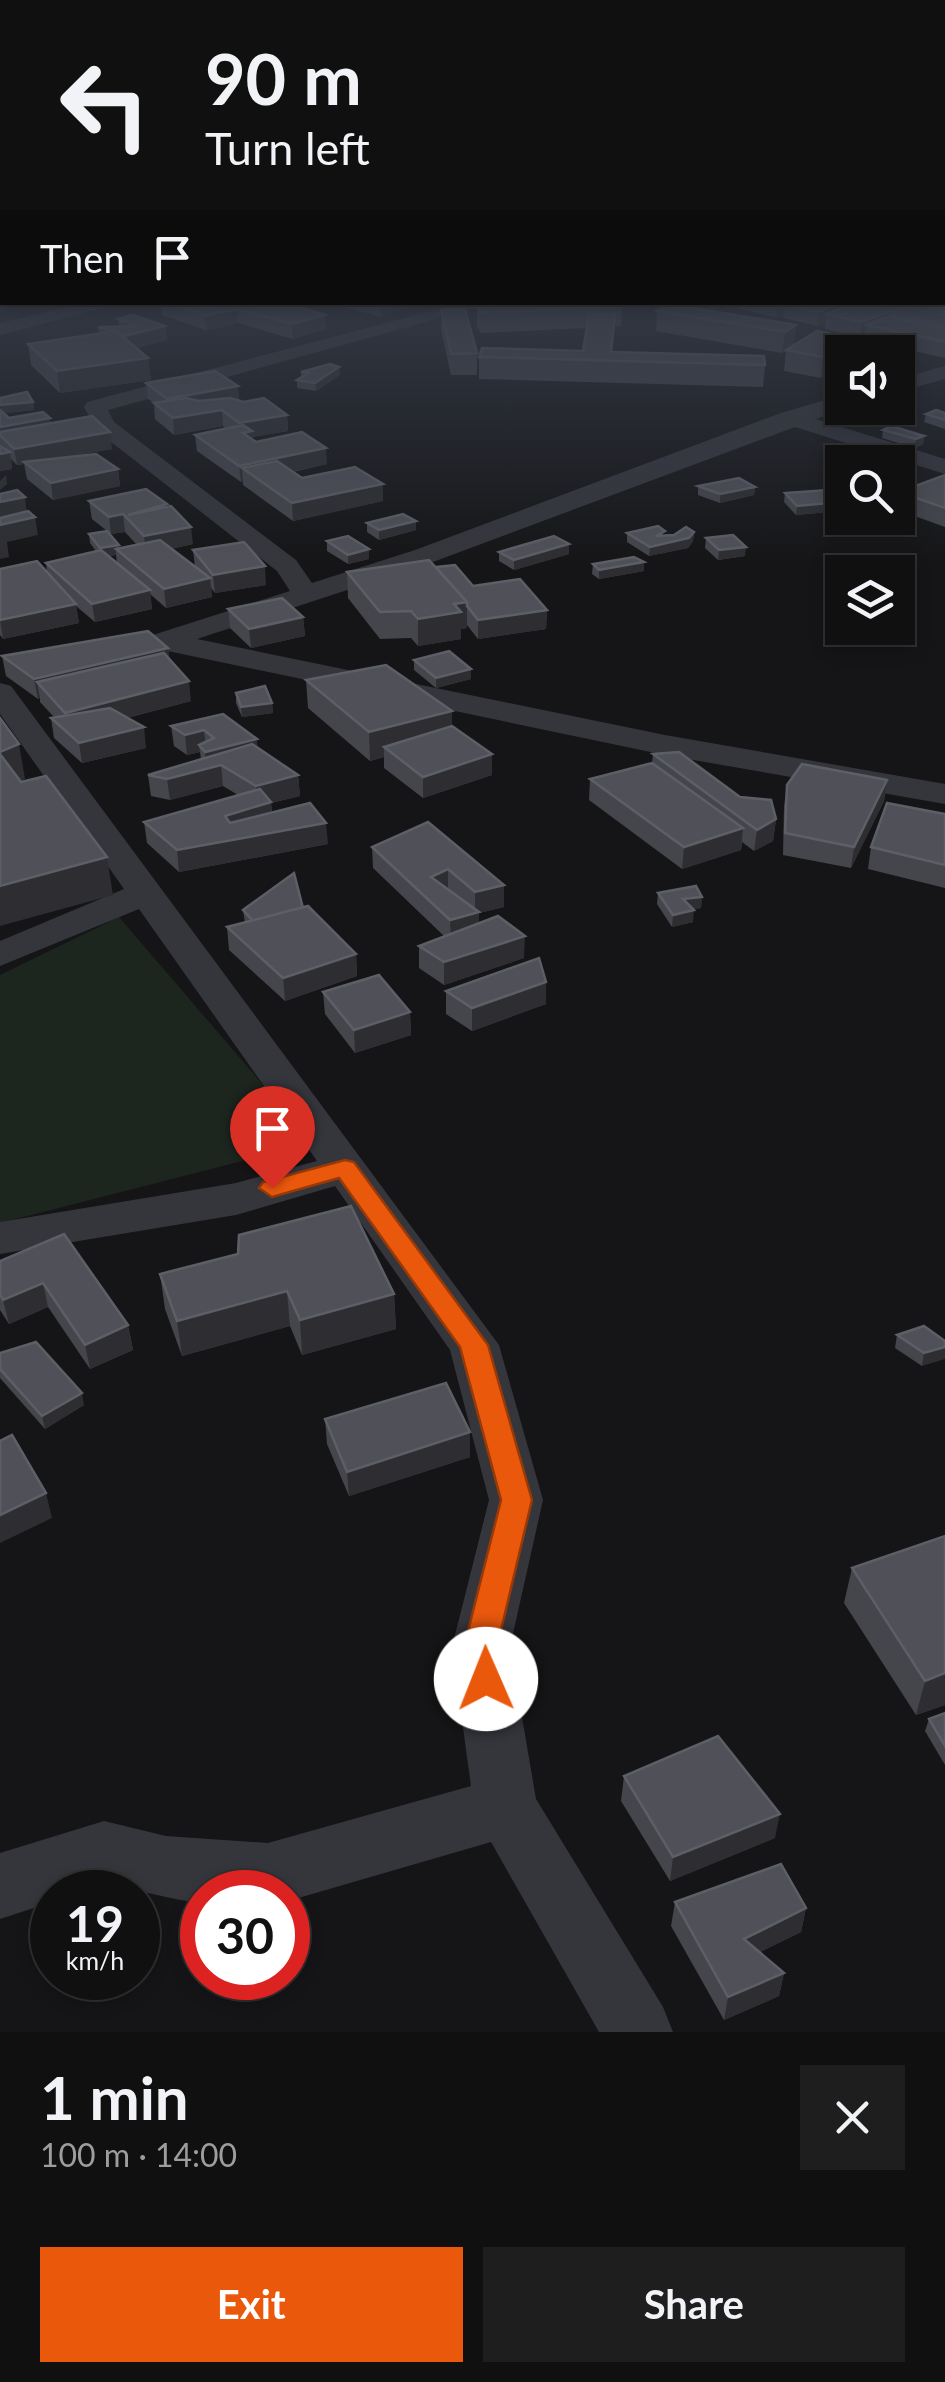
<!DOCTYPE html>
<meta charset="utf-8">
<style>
body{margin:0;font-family:Lato,sans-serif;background:#1e1e1f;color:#f1f3f6;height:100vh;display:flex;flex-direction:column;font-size:38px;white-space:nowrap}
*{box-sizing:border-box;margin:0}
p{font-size:32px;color:#9c9d9f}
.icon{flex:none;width:55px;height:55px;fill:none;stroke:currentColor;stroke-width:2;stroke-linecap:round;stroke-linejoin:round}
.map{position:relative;height:2032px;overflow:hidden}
.sheet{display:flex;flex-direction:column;background:#101011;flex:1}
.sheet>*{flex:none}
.top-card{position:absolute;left:0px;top:0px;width:945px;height:305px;box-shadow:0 5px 15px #0003,0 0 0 2px #303031;background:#101011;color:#f1f3f6;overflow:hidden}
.fabs{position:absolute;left:825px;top:335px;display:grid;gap:20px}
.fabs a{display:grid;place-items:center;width:90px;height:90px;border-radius:0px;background:#101011;box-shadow:0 5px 15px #0003,0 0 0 2px #303031;font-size:50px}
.speed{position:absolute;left:30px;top:1870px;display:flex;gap:20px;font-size:50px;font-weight:700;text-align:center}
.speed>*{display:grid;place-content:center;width:130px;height:130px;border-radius:50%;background:#101011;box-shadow:0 5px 15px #0003,0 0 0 2px #303031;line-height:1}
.speed small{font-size:25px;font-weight:400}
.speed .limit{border:15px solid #d22;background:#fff;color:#111}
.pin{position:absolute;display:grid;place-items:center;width:85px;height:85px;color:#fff;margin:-102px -42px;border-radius:50% 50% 50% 0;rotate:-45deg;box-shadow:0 0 10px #0007}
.pin .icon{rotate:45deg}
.me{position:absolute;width:110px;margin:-55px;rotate:359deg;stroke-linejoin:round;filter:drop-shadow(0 0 8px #0008)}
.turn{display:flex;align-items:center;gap:35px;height:210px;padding:0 40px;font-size:45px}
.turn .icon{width:130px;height:130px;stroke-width:2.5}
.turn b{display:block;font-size:70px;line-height:85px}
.then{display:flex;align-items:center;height:95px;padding:0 40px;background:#0003;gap:20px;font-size:38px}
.round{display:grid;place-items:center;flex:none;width:105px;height:105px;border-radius:0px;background:#1e1e1f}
.summary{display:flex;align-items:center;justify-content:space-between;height:170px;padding:0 40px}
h1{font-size:60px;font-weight:700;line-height:75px}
.button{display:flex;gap:20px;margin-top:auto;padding:20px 40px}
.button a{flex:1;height:115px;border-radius:0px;background:#ea580c;color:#fff;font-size:40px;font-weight:700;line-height:115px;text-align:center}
.button a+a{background:#1e1e1f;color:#f1f3f6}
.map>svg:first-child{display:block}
</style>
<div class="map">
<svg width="945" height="2032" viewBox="0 0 945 2032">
<rect width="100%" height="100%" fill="#151517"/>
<path fill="#1c251e" d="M119 917 313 1143 0 1223V975Z"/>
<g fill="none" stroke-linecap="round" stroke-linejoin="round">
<g fill="#35363c" fill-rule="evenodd">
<path d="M90 302H126L0 335V323Z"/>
<path d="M465 302H498L108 410 114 422 296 560 312 583 415 550 781 413 842 395V408H847L816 419 945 459V474L795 427 433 562 197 639 665 735 945 784V804L665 755 163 650 109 662 99 659 94 653 99 647 156 634 290 591 277 571 97 431 84 407 87 402Z"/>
<path d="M945 366V379L898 392V379Z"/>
<path d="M0 683 11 686 499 1345 543 1500 510 1647 536 1799 663 2007 673 2032H599L491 1842 288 1901V1892H202V1903C169 1900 140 1889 108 1886 91 1884 71 1892 52 1892V1902L0 1919V1853L104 1821 166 1836 268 1843 471 1786 452 1647 489 1500 450 1350 335 1186 236 1215 0 1254V1222L236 1183 317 1161 139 909 0 966V941L124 889 0 714Z"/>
</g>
</g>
<g fill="#45464c" fill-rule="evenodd">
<path d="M945 290V358L865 340V335L860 337 825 329V323L817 326 783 318V315L775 317 739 309 740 302H897L906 308H916V305L922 303 919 302H942Z"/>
<path d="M161 302H293L289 304 326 329 293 339 238 323 206 330 162 315Z"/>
<path d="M325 302H422L381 317Z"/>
<path d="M477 306H622L621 326H615L612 352 765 365 763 387 479 379V357L583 351 587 328 481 333 477 326Z"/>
<path d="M441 310 477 353V375H451L441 330Z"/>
<path d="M657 311 796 325 794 345 858 339 856 352H842V366L821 378 784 371 786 351 782 353 656 331Z"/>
<path d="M118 319 165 326 167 340 136 348 148 358 151 380 60 393 31 365 28 344 99 334 98 327 119 326Z"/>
<path d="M339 367 340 375 316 391 297 388V380L301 378V372Z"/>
<path d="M146 383 238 386 239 400 287 415 288 431 253 437V440L327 464 293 472 302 478 383 484V501L293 521 243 485V482H241L197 451 195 435 226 429 223 426 174 435 155 419 154 403 148 399Z"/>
<path d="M0 398 33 402 34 410 3 413 9 418 51 423 112 449 54 459 118 469 120 486 53 500 27 479 24 464 17 465 11 459 12 469 0 471Z"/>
<path d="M858 408 900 423 882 427 857 416Z"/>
<path d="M945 413V429L924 422 926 414Z"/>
<path d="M883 430 924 436 923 444 915 448 882 438Z"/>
<path d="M945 475V527L898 510 899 492Z"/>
<path d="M840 481H842V493L838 490Z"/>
<path d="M698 486 755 487 754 495 720 503 698 495Z"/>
<path d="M785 493 839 511 796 515 784 502Z"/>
<path d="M89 501 167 507 193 544 171 549 195 567 193 550 266 585 215 593 211 588 212 597 166 608 150 594 152 609 95 622 76 606 79 623 3 639 0 635V569L47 573 46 563 96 551 90 543 89 534 119 549 137 545 125 532 111 534 92 519ZM116 555 117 563 109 556Z"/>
<path d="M416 521V530L379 540 367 532V523Z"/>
<path d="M694 532 693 541 688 548 649 556 627 542V533L665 535Z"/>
<path d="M706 538 745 556 718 560 705 548Z"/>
<path d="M327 541 369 549V559L348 564 327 551Z"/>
<path d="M569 544V554L514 570 499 561V552Z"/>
<path d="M593 564 644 571 599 579 592 574Z"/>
<path d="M436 568 473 586 547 610 546 629 478 639 467 625V628L461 629V639L418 646 411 638 380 639 348 598 347 572Z"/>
<path d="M228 609 303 617 305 636 251 648 230 628Z"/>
<path d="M168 648 169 659 191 701 127 718 146 748 82 763 54 738 51 718 54 717 40 702V698L38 699 6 676 2 656Z"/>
<path d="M414 660 471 679 436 688 414 670Z"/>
<path d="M306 680 452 711V726L492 775 423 798 384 768V757L370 761 308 708Z"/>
<path d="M236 693 272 703 273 713 242 717 236 703Z"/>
<path d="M223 714 257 747 298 775 300 796 271 803 272 812 328 844 179 872 147 843 144 822 238 795 223 786 170 800 151 796 148 775 201 759 200 752 187 755 174 746 171 726Z"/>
<path d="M653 754 740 797 776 819 773 841 754 851 742 842 741 850 682 869 589 800 590 779 652 763Z"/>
<path d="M887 780 884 801 851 868 783 855 784 806 787 785Z"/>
<path d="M945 814V888L868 869 871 847Z"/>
<path d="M372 847 504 885V907L479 913V924L524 958 444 985 419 968V946L444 936 373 868Z"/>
<path d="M658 893 702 897 701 908 693 909V922L672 927 657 904Z"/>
<path d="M302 908 356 954 357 976 285 1001 229 950 227 927 245 923 243 910Z"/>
<path d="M546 982V1004L472 1031 446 1014V991Z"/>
<path d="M323 992 410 1012 411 1035 355 1053 325 1014Z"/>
<path d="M0 1261 128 1325 133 1350 90 1369 48 1307 9 1324 0 1310Z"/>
<path d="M160 1274 394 1294 396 1329 302 1355 290 1326 182 1356 165 1309Z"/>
<path d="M897 1335 945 1341 922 1366 895 1348Z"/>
<path d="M0 1353 84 1405 45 1429 0 1378Z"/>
<path d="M325 1419 470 1457 349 1496 327 1444Z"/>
<path d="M945 1536V1705L916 1715 844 1603 852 1568Z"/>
<path d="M945 1713V1765L925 1731 929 1719Z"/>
<path d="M624 1776 775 1838 670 1881 621 1801Z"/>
<path d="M675 1902 806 1908 801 1932 760 1952 784 1973 779 1996 724 2020 671 1926Z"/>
</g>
<g fill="#2e2e32">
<path d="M381 302H422L381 317Z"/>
<path d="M779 302H816L784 304 783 315 775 317 777 303Z"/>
<path d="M845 302H865L826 314 825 323 817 326 818 312Z"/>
<path d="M907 305 905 316 892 314 891 325H866L865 335 860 337 862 322Z"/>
<path d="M237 309 238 323 206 330 205 316Z"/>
<path d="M325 315 326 329 293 339 292 324Z"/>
<path d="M796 325 794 345 782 353 785 332Z"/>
<path d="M165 326 167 340 127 351 125 336Z"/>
<path d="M858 339 856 352H842V366L821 378 823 357Z"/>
<path d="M148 358 151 380 60 393 57 371Z"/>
<path d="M339 367 340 375 316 391 315 383Z"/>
<path d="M238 386 239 402 169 414 167 399Z"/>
<path d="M33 402 34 410 0 414V405Z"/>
<path d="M222 410 223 426 174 435 173 418Z"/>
<path d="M901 414 900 423 882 427 883 418Z"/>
<path d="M287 415 288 431 253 437 254 447 241 440 239 423Z"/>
<path d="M50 418 53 434 0 435V427Z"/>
<path d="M110 432 112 449 17 465 14 449Z"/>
<path d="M924 436 923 444 915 448 916 439Z"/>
<path d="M326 448 327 464 258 479 242 468 243 482H241L239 466Z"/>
<path d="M10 452 12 469 0 471V454Z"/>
<path d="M118 469 120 486 53 500 51 483Z"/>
<path d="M6 475 7 484 0 490V481Z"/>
<path d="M383 484V501L293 521 292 503Z"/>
<path d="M755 487 754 495 720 503V494Z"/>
<path d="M25 497 27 515 0 520V502Z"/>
<path d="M840 502 839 511 796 515 797 506Z"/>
<path d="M123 514 125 532 111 534 109 517Z"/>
<path d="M35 517 38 535 7 542 9 557 0 559V525Z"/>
<path d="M416 521V530L379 540V530Z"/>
<path d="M191 527 193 544 146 554 144 536Z"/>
<path d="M694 532 693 541 688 548 649 556 650 547Z"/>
<path d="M569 544V554L514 570V560Z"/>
<path d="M119 545 120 553 116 549V555L101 557 100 548Z"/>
<path d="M746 547 745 556 718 560 719 550Z"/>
<path d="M369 549V559L348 564V555Z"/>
<path d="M644 562V571L599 579V570Z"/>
<path d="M265 566 266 585 215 593 213 575Z"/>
<path d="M210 578 212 597 166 608 164 589Z"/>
<path d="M150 590 152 609 95 622 92 604Z"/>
<path d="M467 602V628L461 629V639L418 646V619L454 604Z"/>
<path d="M76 604 79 623 3 639 0 620Z"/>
<path d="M547 610 546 629 478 639V620Z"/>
<path d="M303 617 305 636 251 648 249 629Z"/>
<path d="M168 648 170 667 37 682 40 698 38 699 34 679Z"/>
<path d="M471 669V679L436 688V678Z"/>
<path d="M189 681 191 701 68 733 65 713Z"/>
<path d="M272 703 273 713 242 717 241 707Z"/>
<path d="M452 711V739L384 747V757L370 761 369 732Z"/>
<path d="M144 727 146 748 82 763 79 743Z"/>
<path d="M204 730 206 750 199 745 200 752 187 755 185 735Z"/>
<path d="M257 739 258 760 221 765 223 786 170 800 167 779 206 769 205 752Z"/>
<path d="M19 744 25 779 5 788 0 752Z"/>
<path d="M492 754V775L423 798V777Z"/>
<path d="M298 775 300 796 271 803 273 823 227 837 225 816 258 806 256 786Z"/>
<path d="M887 780 884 801 851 868 854 847Z"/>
<path d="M776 819 773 841 754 851 757 830Z"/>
<path d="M326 823 328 844 179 872 177 850Z"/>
<path d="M743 828 741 850 682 869 684 847Z"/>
<path d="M107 857 113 895 0 926V886Z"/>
<path d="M448 869V891L431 877Z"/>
<path d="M504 885V907L479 913V935L451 942 450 920 475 913V892Z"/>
<path d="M702 897 701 908 682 911 683 899Z"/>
<path d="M694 910 693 922 672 927 673 915Z"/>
<path d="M525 936 524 958 444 985V962Z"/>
<path d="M356 954 357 976 285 1001 283 978Z"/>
<path d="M546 982V1004L472 1031V1008Z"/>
<path d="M410 1012 411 1035 355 1053 354 1030Z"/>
<path d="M43 1283 48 1307 9 1324 3 1300Z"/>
<path d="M287 1291 290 1326 182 1356 177 1321Z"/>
<path d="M394 1294 396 1329 302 1355 300 1320Z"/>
<path d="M128 1325 133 1350 90 1369 85 1345Z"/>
<path d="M945 1347V1359L922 1366 924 1353Z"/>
<path d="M82 1393 84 1405 45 1429 42 1416Z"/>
<path d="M470 1432V1457L349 1496 347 1472Z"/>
<path d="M46 1493 52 1518 0 1543V1515Z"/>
<path d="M945 1673V1705L916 1715 925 1681Z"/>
<path d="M780 1814 775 1838 670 1881 673 1857Z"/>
<path d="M806 1908 801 1932 740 1962 744 1939Z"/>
<path d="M784 1973 779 1996 724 2020 728 1997Z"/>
</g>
<g fill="#505158" stroke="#5d5f67" stroke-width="2.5">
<path d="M945 295V312L916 305 923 302H942V296Z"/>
<path d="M166 302H285L325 315 292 324 237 309 205 316Z"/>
<path d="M550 302H619L622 306 481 313 477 306Z"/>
<path d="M788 302H845L818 312 784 304Z"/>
<path d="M858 302H897L907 305 862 322 826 314Z"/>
<path d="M669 304 796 325 785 332 657 311Z"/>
<path d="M909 307 945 315V325L892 314Z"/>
<path d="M465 309 477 353 451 354 441 310Z"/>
<path d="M589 314H615L611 352 764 356 765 365 479 357 482 348 583 351Z"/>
<path d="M133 315 165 326 125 336 116 331 98 327 138 326 118 319Z"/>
<path d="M888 316 945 328V342L866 325Z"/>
<path d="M116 331 148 358 57 371 28 344Z"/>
<path d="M817 331 858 339 823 357 786 350Z"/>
<path d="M330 364 339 367 315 383 297 380 308 373 301 372Z"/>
<path d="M215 371 238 386 167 399 146 383Z"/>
<path d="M27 392 33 402 0 405V398Z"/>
<path d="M186 398 199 401 230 398 244 402 264 398 287 415 239 423 222 410 173 418 154 403Z"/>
<path d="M858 408H885L901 414 883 418Z"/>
<path d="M0 410 9 418 43 412 50 418 0 427Z"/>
<path d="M936 410 945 413V420L926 414Z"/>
<path d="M92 416 110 432 14 449 0 435V432Z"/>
<path d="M243 425 252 431 243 433 256 442 302 432 326 448 239 466 195 435Z"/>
<path d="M891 426 924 436 916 439 883 430Z"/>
<path d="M0 446 10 452 0 454Z"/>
<path d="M96 454 118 469 51 483 24 462Z"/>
<path d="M277 461 302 478 355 467 383 484 292 503 242 468Z"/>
<path d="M945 475V508L899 492Z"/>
<path d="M739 478 755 487 720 494 698 486Z"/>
<path d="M146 489 167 504 128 515 171 506 191 527 144 536 123 514 109 517 89 501Z"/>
<path d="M17 490 25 497 0 502V494Z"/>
<path d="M828 490 840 502 797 506 785 493Z"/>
<path d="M28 511 35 517 0 525V518Z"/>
<path d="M403 514 416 521 379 530 367 523Z"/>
<path d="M658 526 665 531 656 536 674 535 686 527 694 532 689 538 650 547 627 533Z"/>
<path d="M107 531 119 545 100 548 89 534Z"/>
<path d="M733 535 746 547 719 550 706 538Z"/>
<path d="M348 536 369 549 348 555 327 541Z"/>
<path d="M554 536 569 544 514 560 499 552Z"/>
<path d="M160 540 210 578 164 589 116 549Z"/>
<path d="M244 542 265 566 213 575 193 550Z"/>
<path d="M101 550 150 590 92 604 46 563Z"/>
<path d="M634 557 644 562 599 570 593 564Z"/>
<path d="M429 560 467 602 454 604 461 612 418 619 411 611 380 612 347 572Z"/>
<path d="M37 561 76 604 0 620V569Z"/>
<path d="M455 565 473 586 520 579 547 610 478 620 467 606V602L436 567Z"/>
<path d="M282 598 303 617 249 629 228 609Z"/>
<path d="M148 631 168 648 34 679 2 656Z"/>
<path d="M449 651 471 669 436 678 414 660Z"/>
<path d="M164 653 189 681 65 713 37 682Z"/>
<path d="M386 665 452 711 369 732 306 680Z"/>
<path d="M265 686 272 703 241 707 236 693Z"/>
<path d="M110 708 144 727 79 743 51 718Z"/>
<path d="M223 714 257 739 205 752 199 745 214 738 204 730 185 735 171 726Z"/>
<path d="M0 718 19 744 0 752Z"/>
<path d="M452 726 492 754 423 777 384 747Z"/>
<path d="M252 744 298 775 256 786 221 765 167 779 148 775Z"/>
<path d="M679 752 740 797 771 800 776 819 757 830 653 754Z"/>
<path d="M0 754 21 782 46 776 107 857 0 886Z"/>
<path d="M652 763 743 828 684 847 590 779Z"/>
<path d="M802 764 887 780 854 847 785 833 787 785Z"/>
<path d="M260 789 271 802 225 816 230 823 310 803 326 823 177 850 144 822Z"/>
<path d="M887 803 945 814V865L871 847Z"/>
<path d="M428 822 504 885 475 892 448 869 431 877 479 912 450 920 372 847Z"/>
<path d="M294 873 303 908 253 921 243 910Z"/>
<path d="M696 886 702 897 683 899 694 910 673 915 658 893Z"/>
<path d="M308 906 356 954 283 978 227 927Z"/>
<path d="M498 916 525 936 444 962 419 946Z"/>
<path d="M539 958 546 982 472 1008 446 991Z"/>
<path d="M379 975 410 1012 354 1030 323 992Z"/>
<path d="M351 1206 394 1294 300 1320 287 1291 177 1321 160 1274 238 1254 239 1235Z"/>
<path d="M64 1234 128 1325 85 1345 43 1283 3 1300 0 1294V1261Z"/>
<path d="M924 1326 945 1341V1347L924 1353 897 1335Z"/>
<path d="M36 1342 82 1393 42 1416 0 1369V1353Z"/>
<path d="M446 1383 470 1432 347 1472 325 1419Z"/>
<path d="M12 1435 46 1493 0 1515V1441Z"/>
<path d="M945 1536V1673L925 1681 852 1568Z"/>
<path d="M945 1713V1746L929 1719Z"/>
<path d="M718 1736 780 1814 673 1857 624 1776Z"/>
<path d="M781 1864 806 1908 744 1939 784 1973 728 1997 675 1902Z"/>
</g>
<linearGradient id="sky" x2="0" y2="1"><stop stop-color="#0c0c0d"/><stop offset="0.5" stop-color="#353b47"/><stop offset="1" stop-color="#353b47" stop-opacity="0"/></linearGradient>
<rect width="945" height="565" fill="url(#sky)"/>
<path fill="#ea580c" stroke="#983908" stroke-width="2.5" d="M345 1160 354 1162 488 1345 532 1500 497 1647 502 1679 498 1690 486 1694 473 1690 464 1647 501 1500 460 1347 339 1178 272 1197 259 1188 263 1182Z"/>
</svg>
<div class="fabs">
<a><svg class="icon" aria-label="sound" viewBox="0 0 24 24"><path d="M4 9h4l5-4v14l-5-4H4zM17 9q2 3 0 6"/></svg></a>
<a><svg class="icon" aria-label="search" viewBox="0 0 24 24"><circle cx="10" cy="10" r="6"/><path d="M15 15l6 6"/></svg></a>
<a><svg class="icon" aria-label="layers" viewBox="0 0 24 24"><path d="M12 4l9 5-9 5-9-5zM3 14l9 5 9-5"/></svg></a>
</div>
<div class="speed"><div>19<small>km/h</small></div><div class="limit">30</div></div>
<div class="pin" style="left:272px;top:1188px;background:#d93025"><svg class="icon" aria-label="arrive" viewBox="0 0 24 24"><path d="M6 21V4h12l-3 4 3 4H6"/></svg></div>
<svg class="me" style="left:486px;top:1679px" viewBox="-20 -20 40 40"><circle r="19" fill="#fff"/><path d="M0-13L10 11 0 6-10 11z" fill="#ea580c"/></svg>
<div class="top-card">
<div class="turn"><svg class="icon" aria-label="left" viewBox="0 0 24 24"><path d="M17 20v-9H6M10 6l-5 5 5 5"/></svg><div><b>90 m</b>Turn left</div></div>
<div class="then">Then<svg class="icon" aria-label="arrive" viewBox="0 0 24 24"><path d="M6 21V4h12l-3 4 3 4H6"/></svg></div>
</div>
</div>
<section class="sheet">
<div class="summary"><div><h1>1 min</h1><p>100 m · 14:00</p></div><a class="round"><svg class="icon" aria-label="close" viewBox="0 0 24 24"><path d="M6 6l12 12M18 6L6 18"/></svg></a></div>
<div class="button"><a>Exit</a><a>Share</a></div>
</section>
